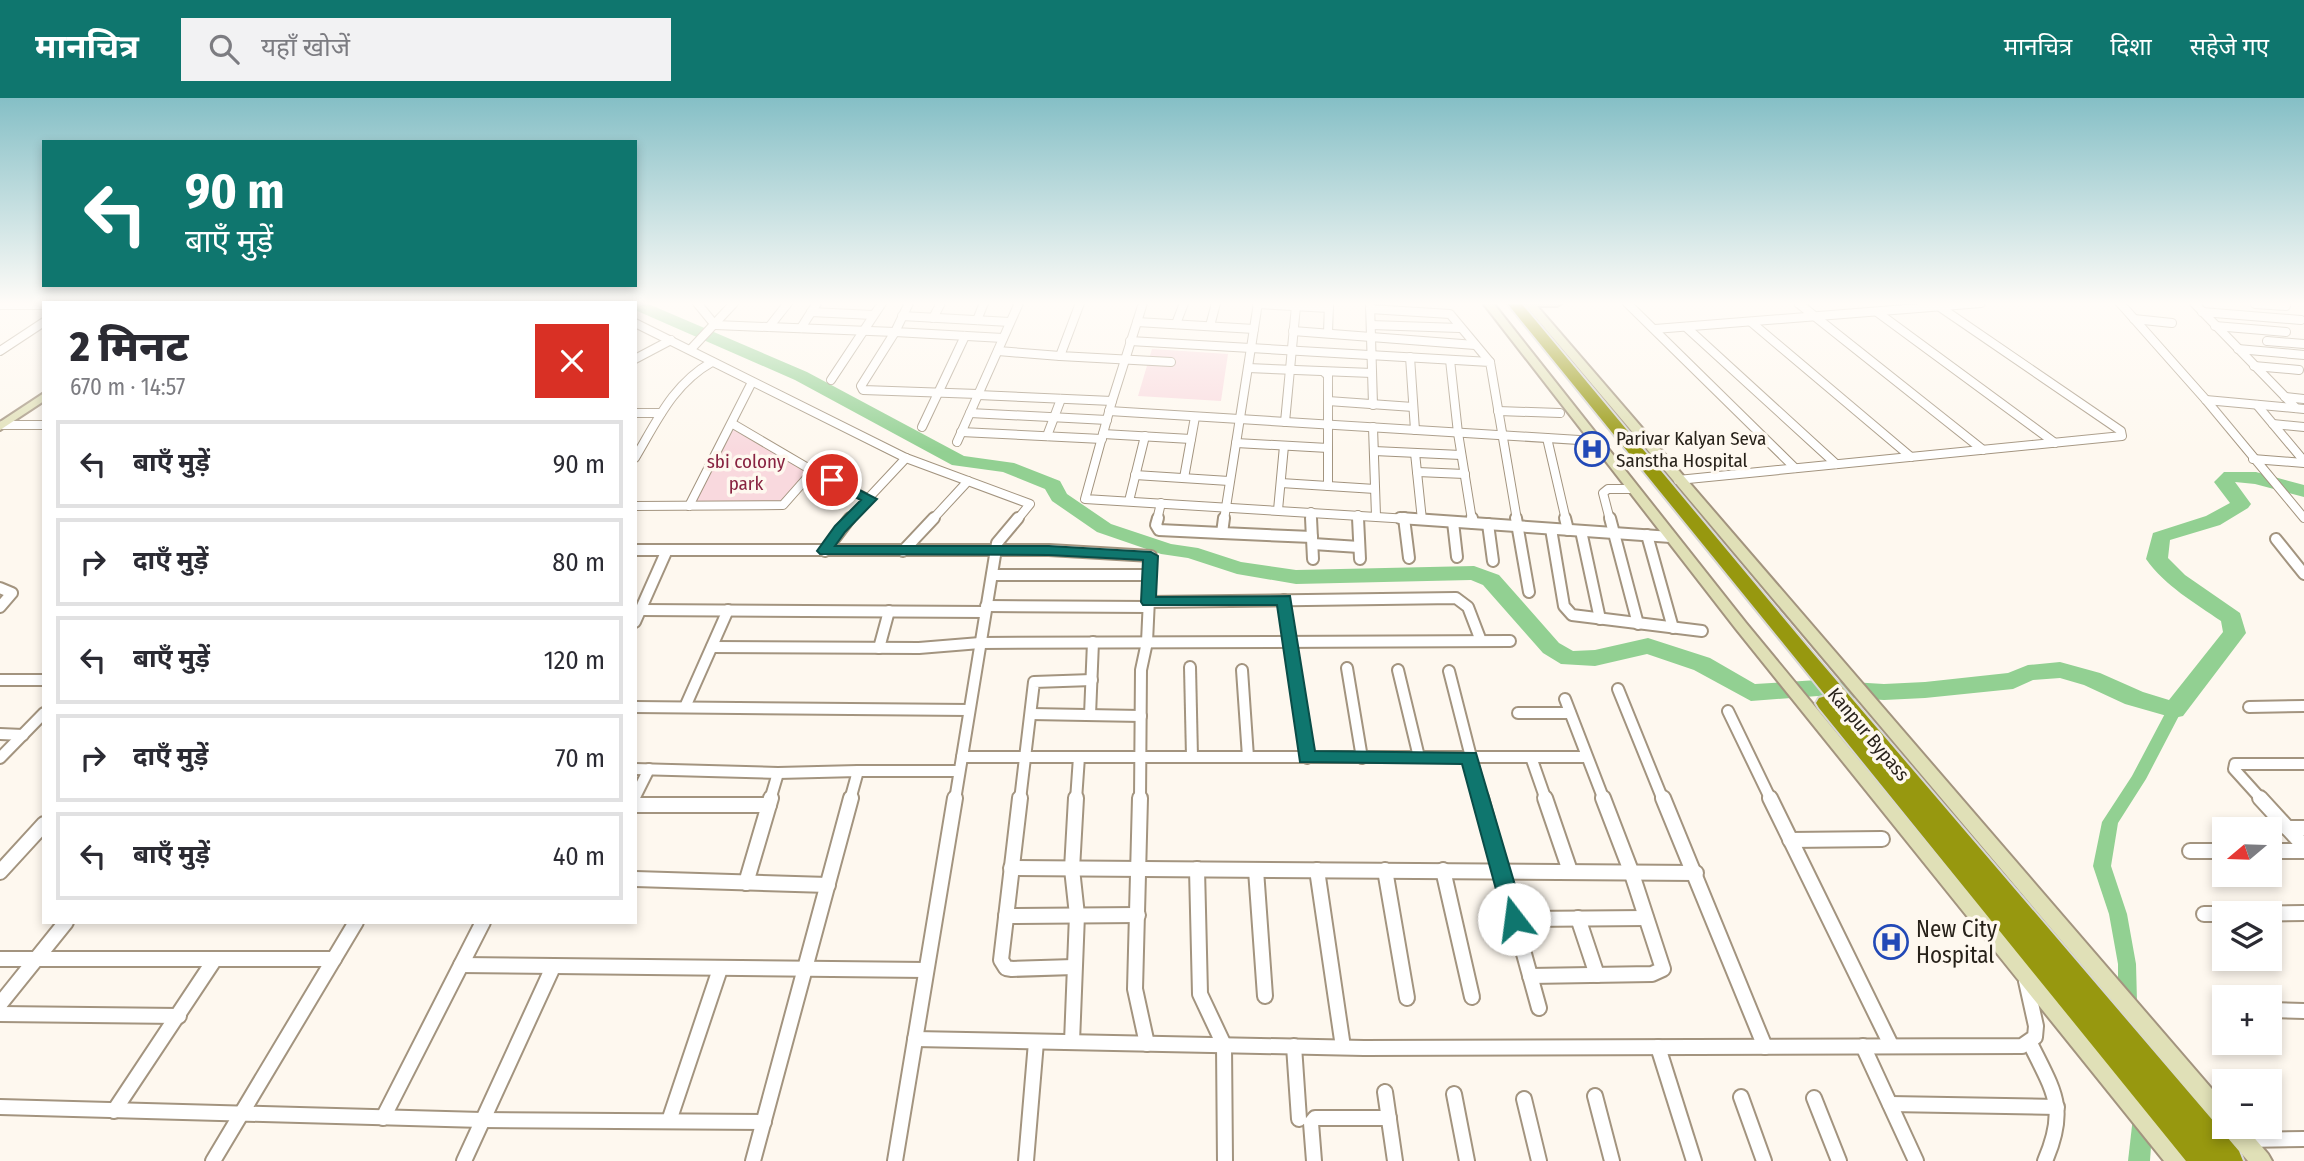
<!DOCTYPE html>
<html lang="hi">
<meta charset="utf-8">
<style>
body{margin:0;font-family:"Fira Sans Condensed","Noto Sans Devanagari",sans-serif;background:#f2f2f3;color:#2b2b33;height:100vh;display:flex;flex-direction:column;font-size:26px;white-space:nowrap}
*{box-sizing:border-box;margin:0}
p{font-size:23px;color:#7c7c81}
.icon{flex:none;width:38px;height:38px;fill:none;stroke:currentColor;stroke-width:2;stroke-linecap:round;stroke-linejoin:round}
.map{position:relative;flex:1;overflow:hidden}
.details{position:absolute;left:42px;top:203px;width:595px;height:623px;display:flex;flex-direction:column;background:#fff;border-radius:0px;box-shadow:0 4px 10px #0003}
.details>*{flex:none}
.banner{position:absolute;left:42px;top:42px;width:595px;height:147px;border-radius:0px;box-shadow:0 4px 10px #0003;background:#0f766e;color:#fff;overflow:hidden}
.needle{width:46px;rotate:251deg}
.tools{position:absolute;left:2212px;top:719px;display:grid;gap:14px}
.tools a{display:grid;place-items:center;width:70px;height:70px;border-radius:0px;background:#fff;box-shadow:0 4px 10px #0003;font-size:35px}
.pin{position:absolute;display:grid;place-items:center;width:60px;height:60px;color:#fff;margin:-30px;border:4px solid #fff;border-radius:50%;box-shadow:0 2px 7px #0007}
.me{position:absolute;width:77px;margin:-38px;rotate:345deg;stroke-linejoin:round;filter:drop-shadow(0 0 5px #0008)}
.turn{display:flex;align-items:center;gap:24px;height:147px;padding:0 28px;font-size:32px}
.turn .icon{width:91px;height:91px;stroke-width:2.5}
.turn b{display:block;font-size:49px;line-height:60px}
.round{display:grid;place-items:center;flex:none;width:74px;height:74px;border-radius:0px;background:#f2f2f3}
.headline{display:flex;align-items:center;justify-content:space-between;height:119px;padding:0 28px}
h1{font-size:42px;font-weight:800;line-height:52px}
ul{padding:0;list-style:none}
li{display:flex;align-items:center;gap:21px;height:88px;margin:0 14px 10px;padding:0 14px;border:4px solid #e1e1e2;border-radius:0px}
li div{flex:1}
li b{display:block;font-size:26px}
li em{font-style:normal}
header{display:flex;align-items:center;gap:42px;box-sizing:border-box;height:98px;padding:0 35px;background:#0f766e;color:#fff}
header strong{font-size:33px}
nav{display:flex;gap:38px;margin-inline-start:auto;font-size:24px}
.search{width:490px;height:63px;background:#f2f2f3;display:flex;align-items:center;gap:18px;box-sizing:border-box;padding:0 24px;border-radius:0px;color:#7c7c81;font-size:26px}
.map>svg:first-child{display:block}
</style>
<header>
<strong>मानचित्र</strong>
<div class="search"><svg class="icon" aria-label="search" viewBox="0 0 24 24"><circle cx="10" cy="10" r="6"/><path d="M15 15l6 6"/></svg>यहाँ खोजें</div>
<nav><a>मानचित्र</a><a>दिशा</a><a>सहेजे गए</a></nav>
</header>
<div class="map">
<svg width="2304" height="1063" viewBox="0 0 2304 1063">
<rect width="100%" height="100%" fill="#fef8ef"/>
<g fill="#f9d9de">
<path d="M1152 251 1228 256 1221 303 1138 298Z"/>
<path d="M730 328 815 373 786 407 689 408Z"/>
</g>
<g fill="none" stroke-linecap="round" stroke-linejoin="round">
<g fill="#92d092" fill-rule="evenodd">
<path d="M2174 607 2179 608 2182 612 2146 681 2118 725 2111 768 2127 816 2136 866 2138 941 2135 947 2128 950 2121 947 2118 941V866L2109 816 2093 768 2102 724 2132 678 2169 608Z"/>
<path d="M2143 1009 2150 1012 2153 1019 2150 1063H2128L2133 1019 2136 1012Z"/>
</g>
<path fill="#92d092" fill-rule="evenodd" d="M635 205H646L807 274 964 358 1014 365 1060 383 1067 396 1111 426 1171 446 1198 450 1241 464 1296 472 1474 468 1499 477 1559 545 1573 553 1595 552 1648 540 1710 560 1755 586 1818 582 1884 586 1925 584 2008 575 2028 567 2060 564 2100 575 2143 594 2169 602 2223 534 2221 523C2195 505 2165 488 2146 461L2153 435 2206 418 2230 405 2214 384 2224 374H2256L2304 387V399L2255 386 2235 384 2251 406 2248 410 2220 427 2170 442 2168 460 2185 477 2240 515 2246 535 2183 618 2174 620 2125 606 2084 587 2060 580 2033 582 2013 591 1925 600 1884 602 1818 598 1751 603 1694 572 1647 556 1595 568 1561 566 1543 555 1483 487 1471 482 1296 486 1237 476 1188 460 1161 456 1097 434 1052 403 1045 391 1003 374 952 367 795 282 635 212Z"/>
<g stroke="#a3947f" stroke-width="10">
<g id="street-far2">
<path d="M697 205 715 227 895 234 861 288 863 292 978 296"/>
<path d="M909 205 895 234 1003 240"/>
<path d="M1080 205 1060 258 1171 264"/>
<path d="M1370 205 1373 307"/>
<path d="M1627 205 1795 370"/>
<path d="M1798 205 1983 352"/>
<path d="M2120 205 2206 302 2304 420"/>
<path d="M2194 205 2296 310"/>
<path d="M1257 206 1329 210"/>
<path d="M2255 206 2286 208"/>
<path d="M0 207H44"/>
<path d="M1370 211 1450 216 1490 264"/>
<path d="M811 214 873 217"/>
<path d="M1877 214 2055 345"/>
<path d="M2202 214 2301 222"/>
<path d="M902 218 1010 224"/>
<path d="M933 220 941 205"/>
<path d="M2134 221 2172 225"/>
<path d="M977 222 984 205"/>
<path d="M1137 224 1254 231"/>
<path d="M1751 224 1911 359"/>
<path d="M635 225 906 360 1030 406 1017 422"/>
<path d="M1176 226 1184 205"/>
<path d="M1371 227 1459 230"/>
<path d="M1210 228 1216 205"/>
<path d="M2215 228 2286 234"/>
<path d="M769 229 788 205"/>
<path d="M1686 229 1836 366"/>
<path d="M801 230 817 205"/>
<path d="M1655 231 1981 205"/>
<path d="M1293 233 1475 247"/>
<path d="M1328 235 1329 205"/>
<path d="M1130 243 1490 264 1517 422"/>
<path d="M2267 243 2304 246"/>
<path d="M691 251 734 205"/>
<path d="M2238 251 2304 257"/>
<path d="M0 253 44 224"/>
<path d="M998 253 1060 258"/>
<path d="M1410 259 1415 332"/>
<path d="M635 261 671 242"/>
<path d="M1450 262 1458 335 1472 422"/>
<path d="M2254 268 2299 272"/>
<path d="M1248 270 1372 275"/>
<path d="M1325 275 1328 277V388"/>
<path d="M831 282 882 205"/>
<path d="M978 297 1112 303 1143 205"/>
<path d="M2285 299 2304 301"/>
<path d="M2206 302 2304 311"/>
<path d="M1112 303 1085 401 1425 422"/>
<path d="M1328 303 1413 309"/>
<path d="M2257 307 2304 363"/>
<path d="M1109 313 1595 343"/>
<path d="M1498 313 1560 315"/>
<path d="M635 315H661"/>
<path d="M970 315 1107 322"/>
<path d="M1285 324 1296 208"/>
<path d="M2273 326 2304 329"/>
<path d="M3 327H44"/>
<path d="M922 329 965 238"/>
<path d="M1373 329 1376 418"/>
<path d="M961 334 1102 341"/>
<path d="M1103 336 1191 341"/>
<path d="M1047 338 1061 301"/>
<path d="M1547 340 1566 422"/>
<path d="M957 344 1019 205"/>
<path d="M1236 345 1328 350"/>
<path d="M1374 353 1461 357"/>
<path d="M1415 355 1422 422"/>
<path d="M635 360C657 323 673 286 712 264"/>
<path d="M2253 361 2304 365"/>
<path d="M813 373 869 401"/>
<path d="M1417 374 1465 376"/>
<path d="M1135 377 1229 383"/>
<path d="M1184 380 1195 319"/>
<path d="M1678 382 2122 338 2121 333 1934 205"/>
<path d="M1281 385 1375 391"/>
<path d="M1129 403 1145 338"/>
<path d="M635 408 783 407 813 373 733 326"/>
<path d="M689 408 752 284"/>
<path d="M1278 412 1284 348"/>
<path d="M1311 414V422"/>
<path d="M1358 417V422"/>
<path d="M848 422 906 360"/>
<path d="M932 422 968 383"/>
<path d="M1157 422 1161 405"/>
<path d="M1224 422 1258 205"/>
<path d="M1610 422 1603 395 1608 391H1633"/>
</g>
</g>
<g stroke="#a3947f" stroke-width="14">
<g id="street-far1">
<path d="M1158 420 1156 427 1159 432 1222 435"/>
<path d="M1224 420 1222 435 1312 439"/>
<path d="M1311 420 1313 461"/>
<path d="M1358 420 1360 461"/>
<path d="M1400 420 1671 439"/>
<path d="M1404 420 1409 460"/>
<path d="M1472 420 1473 425"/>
<path d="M1516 420 1529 494"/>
<path d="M1565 420 1568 432"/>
<path d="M1610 420 1638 526"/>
<path d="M1453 424 1457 459"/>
<path d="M1488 426 1493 463"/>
<path d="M1551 431 1564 508 1572 517 1702 533"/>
<path d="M1581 433 1600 521"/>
<path d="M1647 437 1673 530"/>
<path d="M2276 441 2304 476"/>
<path d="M1313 446 1359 449"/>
<path d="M635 452H1049L1151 458 1147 544 1141 572 1140 702"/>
<path d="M825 453 850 420"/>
<path d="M903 453 934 420"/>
<path d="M992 477H1149"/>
<path d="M0 490 12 495 0 509"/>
<path d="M1284 502 1307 660"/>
<path d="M1148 504 1456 500 1468 509 1481 543"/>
<path d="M986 508 1148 509"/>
<path d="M642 512 985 514"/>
<path d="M635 524 667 452"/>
<path d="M712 549 919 550 980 545 1510 543"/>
<path d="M879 550 889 513"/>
<path d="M1190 569 1192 659"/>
<path d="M1347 570 1362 660"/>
<path d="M1242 572 1248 659"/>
<path d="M1398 572 1419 659"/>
<path d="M1449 573 1482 702"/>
<path d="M0 582H44"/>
<path d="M1618 591 1663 702"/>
<path d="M1565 601 1604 702"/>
<path d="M635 609 969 612"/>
<path d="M685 609 728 512"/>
<path d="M2249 609 2304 608"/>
<path d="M1728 613 1771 702"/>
<path d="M1518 615H1570"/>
<path d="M1031 616 1141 618"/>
<path d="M1090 617 1093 544"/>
<path d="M0 636 23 637"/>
<path d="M962 659H1586"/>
<path d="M1531 659 1546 702"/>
<path d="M0 660 44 615"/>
<path d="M635 671 778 675 858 673 850 702"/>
<path d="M858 673H959"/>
<path d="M635 699 649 671"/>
<path d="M770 702 778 675"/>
<path d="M955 702 997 445 1018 420"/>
<path d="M1020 702 1034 584 1092 582"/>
<path d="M1076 702 1079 659"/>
<path d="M2262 702 2234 671 2235 666H2304"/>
</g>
</g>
<g stroke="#a3947f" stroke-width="18">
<g id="street">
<path d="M1020 700 1001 862 1006 870 1012 871 1074 869"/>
<path d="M1140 700 1135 891 1147 946"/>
<path d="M1481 700 1539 910"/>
<path d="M1545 700 1570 773"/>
<path d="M1663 700 1765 949"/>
<path d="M1770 700 1891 947"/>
<path d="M2260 700 2304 748"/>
<path d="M635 707H769"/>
<path d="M2287 730H2304"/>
<path d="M1790 742 1882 741"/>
<path d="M2190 753H2224"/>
<path d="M2270 753H2304"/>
<path d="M1011 770 1696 775"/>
<path d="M1197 771 1200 896 1224 947 1225 1063"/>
<path d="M1256 772 1265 898"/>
<path d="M1317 772 1343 949"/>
<path d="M1385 772 1407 900"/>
<path d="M1443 772 1472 899"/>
<path d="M0 774 44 726"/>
<path d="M635 781 828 787"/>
<path d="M746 785 771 700"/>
<path d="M2204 816H2224"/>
<path d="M2226 816 2304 815"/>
<path d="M1006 818 1138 817"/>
<path d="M1578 820 1597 877"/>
<path d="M1514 821 1646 820"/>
<path d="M0 861H334"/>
<path d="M461 867 926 872"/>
<path d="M1530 878 1652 876 1663 871 1631 773 1603 700"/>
<path d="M0 906 66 824"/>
<path d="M2270 912 2304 913"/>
<path d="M0 916 179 918"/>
<path d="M915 941 1364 950 2022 948 2035 939 2036 928 2026 883"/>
<path d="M1072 944 1077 817 1072 771 1076 700"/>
<path d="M2030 945C2054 994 2068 1010 2045 1063"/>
<path d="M1294 948 1299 1021"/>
<path d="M1863 948 1916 1063"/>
<path d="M1658 949 1694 1063"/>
<path d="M1385 994 1395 1063"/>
<path d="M1454 996 1467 1063"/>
<path d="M1595 998 1612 1063"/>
<path d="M1741 999 1764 1063"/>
<path d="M1814 1000 1839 1063"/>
<path d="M1524 1001 1539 1063"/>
<path d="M1890 1006 2057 1009"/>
<path d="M0 1009 482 1022 764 1024"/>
<path d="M114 1013 215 861"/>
<path d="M383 1020 483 824"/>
<path d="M669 1023 720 871"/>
<path d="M2243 1042 2304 1041"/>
<path d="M213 1063 356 824"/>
<path d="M464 1063 553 869"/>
<path d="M753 1063 851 700"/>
<path d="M895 1063 955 700"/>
<path d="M1026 1063 1036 944"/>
<path d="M1314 1063 1311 1025 1315 1020H1389"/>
</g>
</g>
<g stroke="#a3947f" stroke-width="4">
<g id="secondary">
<path d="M1483 205H1493L1746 525 2184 1056 2188 1063H2164L1736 531Z"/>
<path d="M1562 205 1557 208H1537L2224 1005V1029H2245L2268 1056 2272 1063H2248L2225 1036 2222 1029 2217 1027 1527 209 1518 206Z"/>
<path d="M44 295V303L0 332V324Z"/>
</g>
</g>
<g stroke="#d8d7d6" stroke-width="4">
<path id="highway" d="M1507 205H1521L1806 547 2239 1053 2243 1063H2186L1819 610 1816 605 1819 600 1826 598Z"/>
</g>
<use href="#street-far2" stroke="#fff" stroke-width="8"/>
<use href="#street-far1" stroke="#fff" stroke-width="10"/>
<use href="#street" stroke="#fff" stroke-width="14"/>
<use href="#secondary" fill="#e0e0b7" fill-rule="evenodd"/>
<use href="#highway" fill="#97980f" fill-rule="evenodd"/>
</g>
<linearGradient id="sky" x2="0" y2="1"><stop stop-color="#85bfc6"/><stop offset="0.58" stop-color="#fffcf8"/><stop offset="1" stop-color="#fffcf8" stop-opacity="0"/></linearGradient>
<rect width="2304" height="354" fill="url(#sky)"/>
<path fill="#0f766e" stroke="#0a4d48" stroke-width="2" d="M832 378 877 401 845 434 835 448H1049L1151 454 1158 458 1156 499 1290 498 1315 653 1476 655 1525 821 1522 827 1514 829 1507 827 1504 821 1462 666 1300 664 1277 507H1143L1141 504 1143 462 1049 457 820 456 817 453 835 428 861 402 827 385 825 382Z"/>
<defs>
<g id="hospital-ring" transform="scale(1.75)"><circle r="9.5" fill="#fef8ef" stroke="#2249b7" stroke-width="1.5"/><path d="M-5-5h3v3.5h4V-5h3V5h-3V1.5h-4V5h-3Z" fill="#2249b7"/></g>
</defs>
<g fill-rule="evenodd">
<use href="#hospital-ring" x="1592" y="351"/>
<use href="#hospital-ring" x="1891" y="844"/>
</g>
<g text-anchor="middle" stroke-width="7" stroke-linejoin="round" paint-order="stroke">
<g font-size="19" fill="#28221a" stroke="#fef8ef" text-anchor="start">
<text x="1616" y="347">Parivar Kalyan Seva<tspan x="1616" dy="22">Sanstha Hospital</tspan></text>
</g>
<g font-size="19" fill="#882341" stroke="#fef8ef">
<text x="746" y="370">sbi colony<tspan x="746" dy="22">park</tspan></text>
</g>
<g font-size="19" fill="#28221a" stroke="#fef8ef">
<text transform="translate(1869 636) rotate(50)" y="7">Kanpur Bypass</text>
</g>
<g font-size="23" fill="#28221a" stroke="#fef8ef" text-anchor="start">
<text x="1916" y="839">New City<tspan x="1916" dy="26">Hospital</tspan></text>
</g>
</g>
</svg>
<div class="tools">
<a><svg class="needle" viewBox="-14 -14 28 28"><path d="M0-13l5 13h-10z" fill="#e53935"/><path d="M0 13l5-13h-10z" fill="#7c7c81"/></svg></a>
<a><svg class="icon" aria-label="layers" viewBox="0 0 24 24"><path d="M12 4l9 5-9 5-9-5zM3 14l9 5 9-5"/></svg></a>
<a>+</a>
<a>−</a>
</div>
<div class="pin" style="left:832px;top:382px;background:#d93025"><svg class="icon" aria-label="arrive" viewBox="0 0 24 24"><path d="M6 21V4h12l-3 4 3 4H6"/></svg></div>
<svg class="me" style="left:1514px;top:821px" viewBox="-20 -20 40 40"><circle r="19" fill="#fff"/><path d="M0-13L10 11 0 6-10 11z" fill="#0f766e"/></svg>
<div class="banner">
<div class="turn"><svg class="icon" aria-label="left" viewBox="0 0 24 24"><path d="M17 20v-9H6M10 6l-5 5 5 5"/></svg><div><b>90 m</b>बाएँ मुड़ें</div></div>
</div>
<section class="details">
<div class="headline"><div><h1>2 मिनट</h1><p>670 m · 14:57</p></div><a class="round" style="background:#d93025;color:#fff"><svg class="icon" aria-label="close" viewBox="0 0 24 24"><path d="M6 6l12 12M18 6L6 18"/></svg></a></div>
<ul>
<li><svg class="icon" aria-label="left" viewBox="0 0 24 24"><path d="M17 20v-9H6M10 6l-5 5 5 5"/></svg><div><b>बाएँ मुड़ें</b></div><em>90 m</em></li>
<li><svg class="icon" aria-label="right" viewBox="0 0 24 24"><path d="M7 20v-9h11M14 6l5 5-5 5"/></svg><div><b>दाएँ मुड़ें</b></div><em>80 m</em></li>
<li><svg class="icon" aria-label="left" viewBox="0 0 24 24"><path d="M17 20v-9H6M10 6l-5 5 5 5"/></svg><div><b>बाएँ मुड़ें</b></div><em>120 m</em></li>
<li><svg class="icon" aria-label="right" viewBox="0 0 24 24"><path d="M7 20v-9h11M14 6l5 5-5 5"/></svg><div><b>दाएँ मुड़ें</b></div><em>70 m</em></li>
<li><svg class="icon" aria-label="left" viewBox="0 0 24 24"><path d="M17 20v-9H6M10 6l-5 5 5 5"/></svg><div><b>बाएँ मुड़ें</b></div><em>40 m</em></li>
</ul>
</section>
</div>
